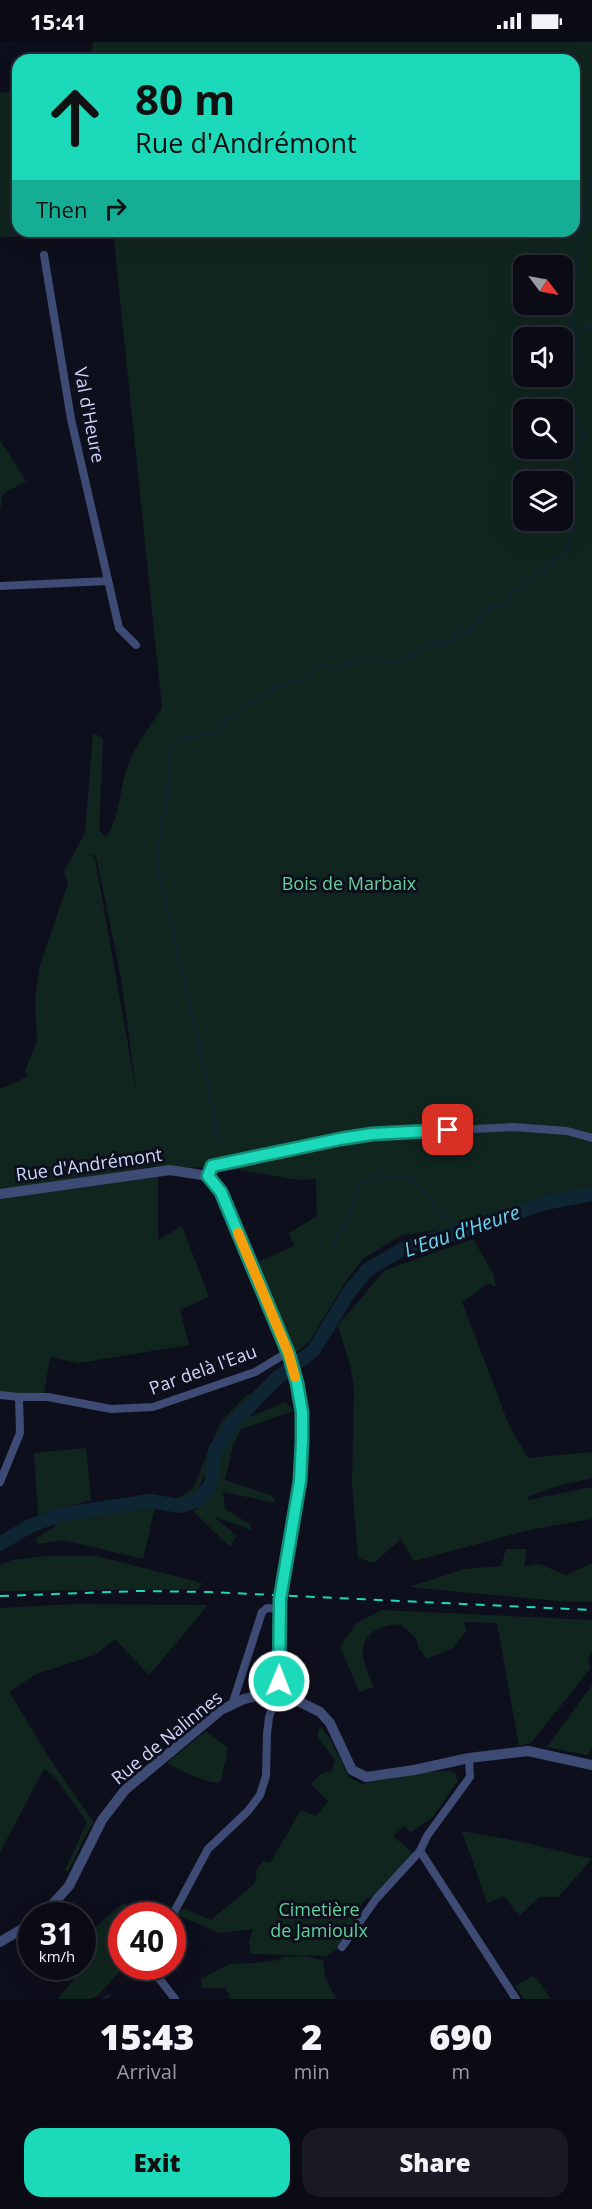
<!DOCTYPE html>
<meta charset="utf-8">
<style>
body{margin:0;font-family:"Open Sans",sans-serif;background:#181922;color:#f1f3f6;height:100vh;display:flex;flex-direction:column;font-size:22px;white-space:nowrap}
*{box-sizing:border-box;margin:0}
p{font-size:20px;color:#999ba0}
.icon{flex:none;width:33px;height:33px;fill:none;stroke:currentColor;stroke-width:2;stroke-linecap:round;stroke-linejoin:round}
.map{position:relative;height:1957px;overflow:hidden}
.drawer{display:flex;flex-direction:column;background:#0a0b15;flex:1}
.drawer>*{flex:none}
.top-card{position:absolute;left:12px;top:12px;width:568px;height:183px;border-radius:18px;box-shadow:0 6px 24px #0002,0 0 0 2px #2a2b34;background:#1bd9b9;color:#111;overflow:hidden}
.needle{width:39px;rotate:122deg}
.tools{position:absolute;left:513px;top:213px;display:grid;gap:12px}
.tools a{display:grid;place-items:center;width:60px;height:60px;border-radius:12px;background:#0a0b15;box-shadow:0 6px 24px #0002,0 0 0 2px #2a2b34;font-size:30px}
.speed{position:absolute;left:18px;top:1860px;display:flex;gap:12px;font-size:30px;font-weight:700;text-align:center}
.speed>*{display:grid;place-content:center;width:78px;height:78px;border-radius:50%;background:#0a0b15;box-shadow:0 6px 24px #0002,0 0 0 2px #2a2b34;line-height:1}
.speed small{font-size:15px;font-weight:400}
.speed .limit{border:9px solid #d22;background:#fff;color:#111}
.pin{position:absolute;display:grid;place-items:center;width:51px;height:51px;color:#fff;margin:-26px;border-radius:12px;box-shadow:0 3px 9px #0006}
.me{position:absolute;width:66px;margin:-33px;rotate:1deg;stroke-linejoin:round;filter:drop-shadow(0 0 4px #0008)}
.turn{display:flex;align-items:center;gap:21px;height:126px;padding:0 24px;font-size:27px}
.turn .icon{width:78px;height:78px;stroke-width:2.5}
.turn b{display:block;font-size:42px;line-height:51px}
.then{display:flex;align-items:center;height:57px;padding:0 24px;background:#0003;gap:12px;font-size:22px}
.eta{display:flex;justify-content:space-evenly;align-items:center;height:102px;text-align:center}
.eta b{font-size:36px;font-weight:800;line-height:42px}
.button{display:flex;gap:12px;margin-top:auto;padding:12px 24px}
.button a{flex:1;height:69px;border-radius:18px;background:#1bd9b9;color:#111;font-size:24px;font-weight:800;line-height:69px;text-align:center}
.button a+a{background:#181922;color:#f1f3f6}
.status{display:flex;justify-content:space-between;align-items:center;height:42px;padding:0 30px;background:#0a0b15;direction:ltr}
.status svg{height:16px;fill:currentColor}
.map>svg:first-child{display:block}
</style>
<div class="status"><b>15:41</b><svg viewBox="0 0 49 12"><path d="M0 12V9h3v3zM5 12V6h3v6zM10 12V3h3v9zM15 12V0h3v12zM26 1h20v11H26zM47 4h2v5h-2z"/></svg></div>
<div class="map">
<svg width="592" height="1957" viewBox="0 0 592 1957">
<rect width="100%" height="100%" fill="#0e0f1c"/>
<g fill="#11251f" fill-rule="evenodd">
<path d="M93 0H592V1152L582 1149 519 1164 436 1204 448 1187 402 1193 363 1217 346 1239 309 1300 294 1312 256 1221 294 1204 289 1191 317 1174 316 1137 298 1138 235 1127 152 1124 84 1137 158 1132V1198L182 1184 209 1255 180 1268 189 1303 79 1321 50 1315 44 1352H0V1047L29 1034 25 1029 37 999 35 957 40 923 68 841 64 830 85 791 93 691 103 696 99 788 106 795C121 775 119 747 128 723 135 703 150 685 162 666L113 189H574V18H91ZM524 224H562V262H524ZM524 296H562V334H524ZM524 368H562V406H524ZM524 440H562V478H524ZM84 810 96 814 121 935 137 1054 95 816Z"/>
<path d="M18 49V189H64L0 196V51Z"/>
<path d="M0 398 26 439 3 452 0 469Z"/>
<path d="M473 1197 493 1231 496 1245 489 1241 462 1260 509 1383 528 1416 592 1410V1436L557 1444 527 1455 528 1458 592 1445V1477L533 1487 414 1519 401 1497 374 1521 358 1516 352 1439 354 1349 351 1327 338 1283 385 1228Z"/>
<path d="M248 1352 252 1353 223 1388 197 1450 178 1462 175 1458 193 1447 220 1381Z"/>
<path d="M286 1360 294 1369 241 1387 233 1404 225 1438 272 1454 276 1461 223 1450 225 1467 251 1483V1488L213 1474 237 1494 230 1505 193 1469 205 1462 196 1457 215 1431 220 1407 237 1380Z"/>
<path d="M86 1406 91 1458 38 1473 34 1411Z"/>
<path d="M124 1465H155L143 1517 63 1498 38 1502 36 1496 56 1484 54 1479Z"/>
<path d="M506 1507H527L524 1525 539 1522 566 1533 592 1521V1560H569L409 1545 464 1527 501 1524Z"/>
<path d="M45 1514H97L202 1541 198 1547 0 1549V1523L12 1518Z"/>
<path d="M75 1562 208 1563 149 1633 115 1597 95 1613 36 1632 9 1650 52 1720 94 1781 90 1785 68 1830 65 1828 87 1780 54 1734 44 1727 0 1810V1566Z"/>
<path d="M381 1568 592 1578V1611L588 1616 591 1626 531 1701 519 1704 497 1581 464 1580 466 1589 453 1606 427 1617 419 1607 416 1596 400 1582C393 1583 382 1584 376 1588 352 1602 366 1626 374 1645L359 1650 340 1604 357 1581Z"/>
<path d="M592 1643V1707L587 1713 547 1705Z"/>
<path d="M320 1684 330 1697 349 1735 362 1742 425 1730 451 1729 456 1732 457 1740 432 1776 411 1790 404 1784 393 1794 414 1812 374 1855 366 1856 360 1865 365 1870 340 1905 327 1914 251 1912 249 1900 253 1887 220 1891 177 1873 183 1866 211 1878 253 1843 257 1836 255 1830 263 1819 270 1821 301 1768 316 1774 328 1759 311 1742 322 1731 332 1729 335 1718 317 1695Z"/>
<path d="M206 1689 227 1705C229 1716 221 1726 222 1737L218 1741C201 1739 183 1729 167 1721Z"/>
<path d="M462 1789 527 1801 592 1817 558 1855H539L519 1874 504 1854 487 1861Z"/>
<path d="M123 1861 140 1873 122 1874V1924L124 1925 98 1953 91 1957H58L77 1933V1925L82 1924 83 1901 98 1883Z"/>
<path d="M304 1914 323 1918 325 1935 336 1957H230L226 1946H202L201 1937 229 1922 255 1921 278 1918 284 1915Z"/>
<path d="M533 1934 537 1937 551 1957H524L515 1944Z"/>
</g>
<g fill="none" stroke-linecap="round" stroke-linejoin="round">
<g stroke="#0e2634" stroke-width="2">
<path d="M575 310 571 270 583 172 592 132"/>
<path d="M219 1100 203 1018 156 819 167 751 171 705 187 696 217 689 228 676 253 660 263 656 278 642 300 640 319 624C327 625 335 628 342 625 347 623 351 619 355 618 367 614 387 621 403 617 422 613 418 598 445 602L461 590 469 589 489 565H503L513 549 567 509 572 488 574 449 580 429 575 410 584 393 580 380 566 374 561 346 575 315 580 288 592 284"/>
<path d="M333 1204 351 1171 358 1143 379 1132 398 1137H412L444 1173 464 1189"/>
<path d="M104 1957 109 1953"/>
</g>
<path stroke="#0e2634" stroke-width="14" d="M0 1502 28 1485 59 1473 150 1459 180 1464 198 1458 211 1443 215 1408 235 1379 277 1336 313 1309 350 1249 367 1228 406 1205 472 1186 545 1161 592 1152"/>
<g stroke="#3e4b75" stroke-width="8">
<path d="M44 213 71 377 119 586 136 603"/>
<path d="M0 544 108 539"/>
<path d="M208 1134 212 1124 340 1097 372 1092 513 1085 567 1089 592 1096"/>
<path d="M0 1353 19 1355"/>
<path d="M0 1440 20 1391 19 1355H48L111 1367 153 1365 255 1330 288 1310"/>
<path d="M232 1663 262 1570 267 1566 280 1567"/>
<path d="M469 1716 470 1735 427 1794 420 1809 516 1957"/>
<path d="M172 1874 208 1807 248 1769 260 1753 266 1734 267 1692 269 1675 274 1661"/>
<path d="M342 1905 376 1857 420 1809"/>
<path d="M154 1924 158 1935 175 1957"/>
</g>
<g stroke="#3e4b75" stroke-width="10">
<path d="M0 1152 170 1128 208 1134 221 1150 289 1313C307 1376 304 1422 292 1485 289 1504 283 1524 281 1543 277 1575 279 1608 279 1639"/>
<circle cx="277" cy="1650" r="11"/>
<path d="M288 1654 320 1670 330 1681 352 1728 366 1735 414 1728 469 1716 528 1709 592 1723"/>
<path d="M42 1874 69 1844 102 1778 125 1748 221 1668 244 1657 266 1652"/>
<path d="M0 1900 32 1881"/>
</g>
<path stroke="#1bd9b9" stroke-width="2" stroke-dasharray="9 8" stroke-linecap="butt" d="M0 1554 139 1549 209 1550 592 1568"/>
</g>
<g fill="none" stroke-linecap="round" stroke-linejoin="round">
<g stroke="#128d78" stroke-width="15">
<path id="route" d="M279 1639 280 1557 300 1439 302 1400V1370L297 1341 289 1313 221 1150 208 1134 212 1124 340 1097 372 1092 448 1088"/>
</g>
<use href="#route" stroke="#1bd9b9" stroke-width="10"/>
<path stroke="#f59e0b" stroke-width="10" d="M238 1191 288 1310 295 1335"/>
</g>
<g text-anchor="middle" stroke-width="6" stroke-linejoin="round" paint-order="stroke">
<g font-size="18" fill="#ced5f9" stroke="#0e0f1c">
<text transform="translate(89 373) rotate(79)" y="6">Val d'Heure</text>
<text transform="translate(89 1123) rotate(-8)" y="6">Rue d'Andrémont</text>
<text transform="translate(203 1328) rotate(-20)" y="6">Par delà l'Eau</text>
<text transform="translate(167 1696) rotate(-39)" y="6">Rue de Nalinnes</text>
</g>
<g font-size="18" fill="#64cf98" stroke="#0e0f1c">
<text x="349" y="848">Bois de Marbaix</text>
<text x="319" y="1874">Cimetière<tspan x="319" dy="21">de Jamioulx</tspan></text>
</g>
<g font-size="20" font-style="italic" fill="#69d3ed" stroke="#0e0f1c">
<text transform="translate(462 1189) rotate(-19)" y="7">L'Eau d'Heure</text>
</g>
</g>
</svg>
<div class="tools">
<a><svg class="needle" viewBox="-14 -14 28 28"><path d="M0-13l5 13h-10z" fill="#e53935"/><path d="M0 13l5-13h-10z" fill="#999ba0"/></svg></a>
<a><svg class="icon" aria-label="sound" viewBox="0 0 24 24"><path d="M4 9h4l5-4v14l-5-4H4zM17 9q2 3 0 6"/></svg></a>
<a><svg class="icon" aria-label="search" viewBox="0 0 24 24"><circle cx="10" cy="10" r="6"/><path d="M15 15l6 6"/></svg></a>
<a><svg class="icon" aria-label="layers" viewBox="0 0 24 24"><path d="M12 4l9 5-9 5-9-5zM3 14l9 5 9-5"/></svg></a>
</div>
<div class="speed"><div>31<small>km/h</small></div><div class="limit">40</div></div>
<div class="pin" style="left:448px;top:1088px;background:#d93025"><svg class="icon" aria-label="arrive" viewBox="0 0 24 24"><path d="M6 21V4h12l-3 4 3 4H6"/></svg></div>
<svg class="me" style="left:279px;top:1639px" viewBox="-20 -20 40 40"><circle r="17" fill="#1bd9b9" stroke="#fff" stroke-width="3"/><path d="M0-11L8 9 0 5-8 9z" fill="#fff"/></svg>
<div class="top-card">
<div class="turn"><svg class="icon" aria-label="ahead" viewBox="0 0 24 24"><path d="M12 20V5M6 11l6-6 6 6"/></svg><div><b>80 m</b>Rue d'Andrémont</div></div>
<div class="then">Then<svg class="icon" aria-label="right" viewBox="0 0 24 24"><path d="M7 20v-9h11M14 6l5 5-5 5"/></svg></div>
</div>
</div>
<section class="drawer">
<div class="eta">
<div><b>15:43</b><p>Arrival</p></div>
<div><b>2</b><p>min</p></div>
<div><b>690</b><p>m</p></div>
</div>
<div class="button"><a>Exit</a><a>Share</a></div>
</section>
